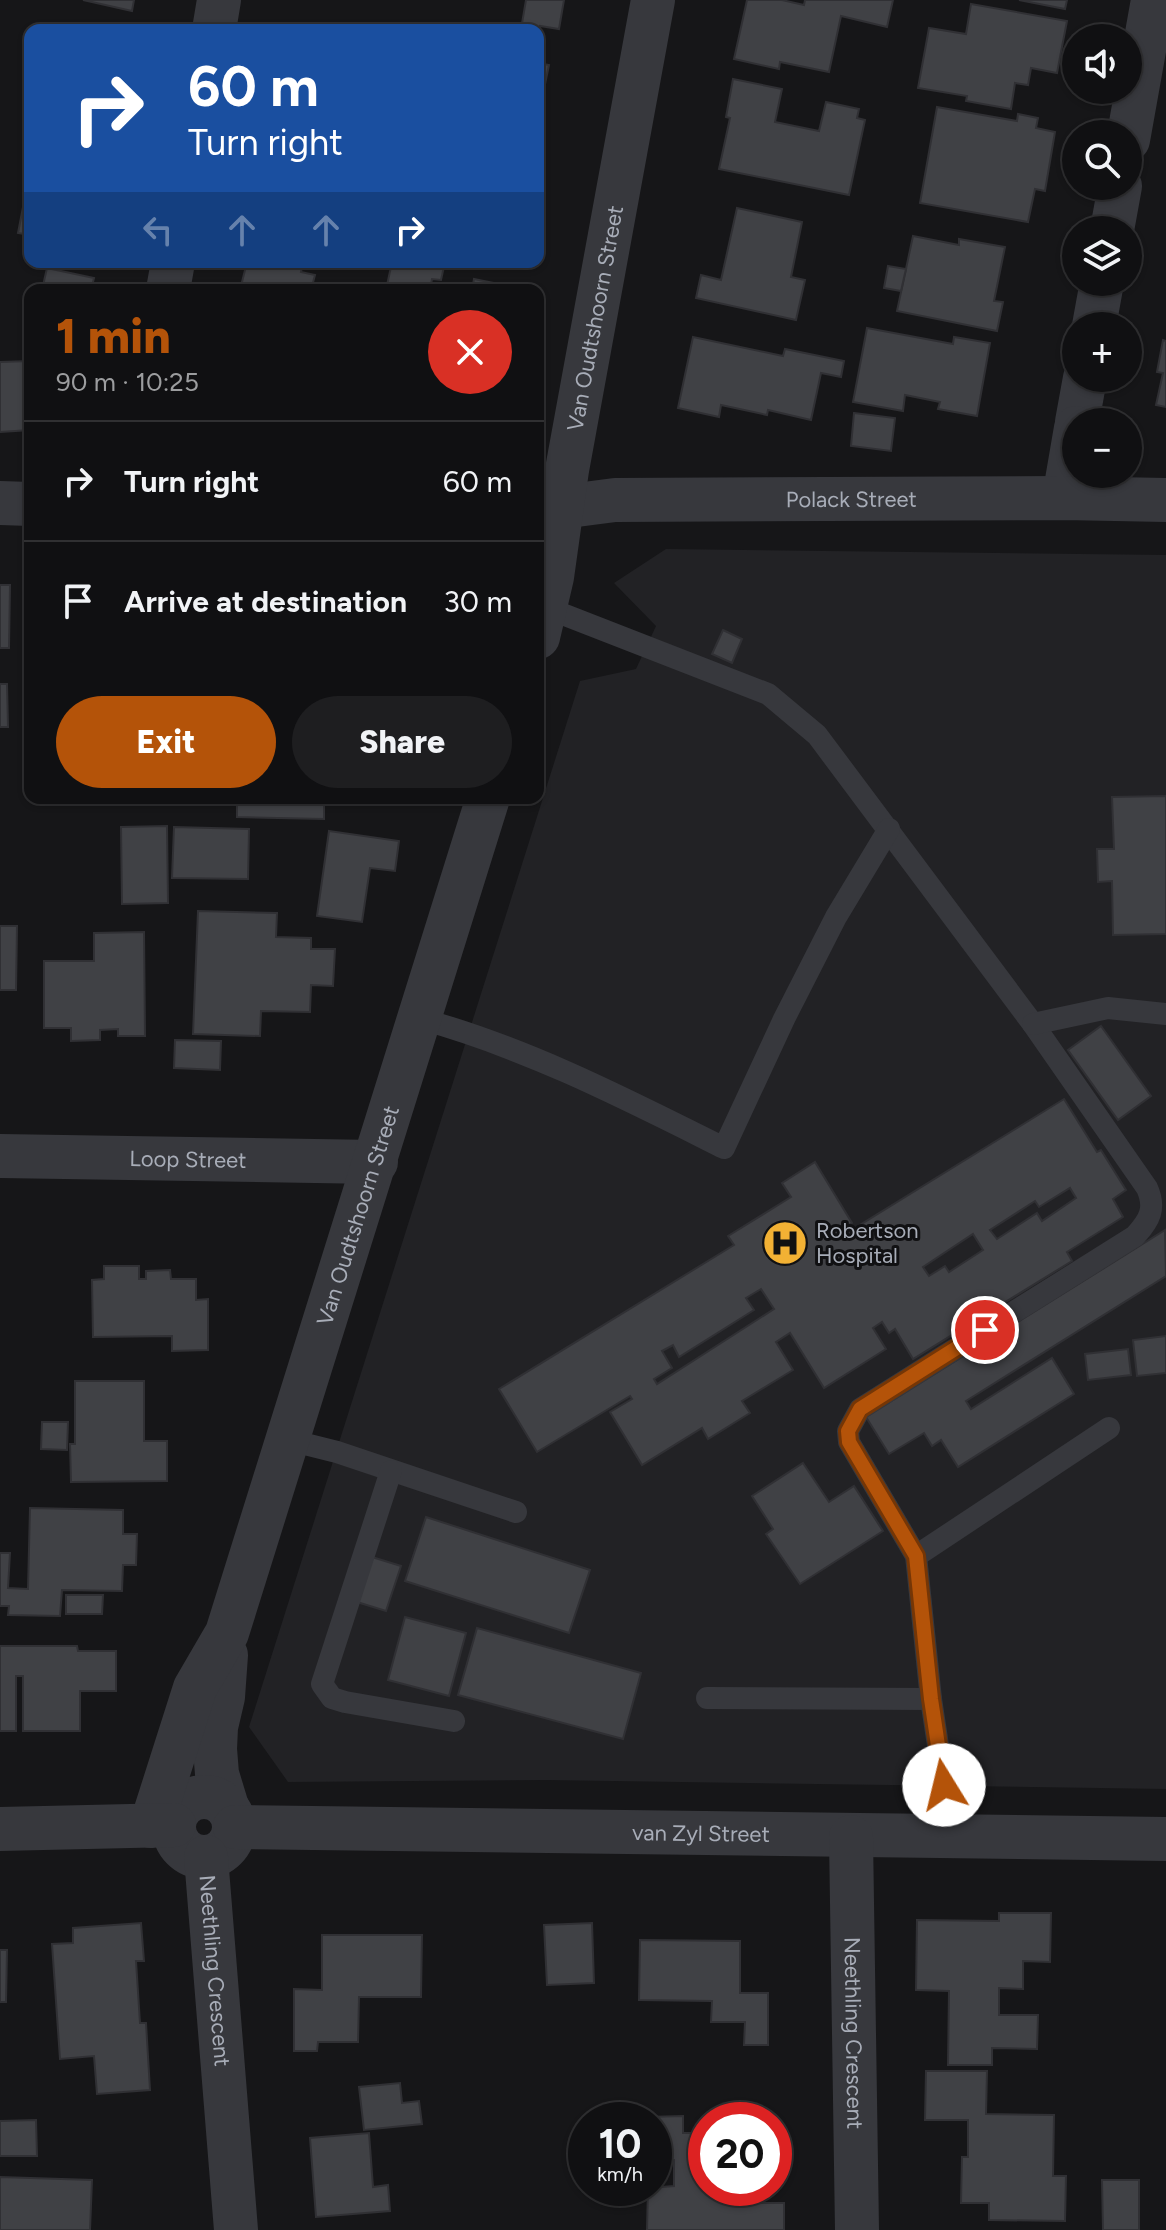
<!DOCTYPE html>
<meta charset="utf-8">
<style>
body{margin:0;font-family:Figtree,sans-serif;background:#1e1e20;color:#f1f3f6;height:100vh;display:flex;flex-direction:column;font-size:30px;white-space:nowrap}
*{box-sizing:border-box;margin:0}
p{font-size:26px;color:#9c9d9f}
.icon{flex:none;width:44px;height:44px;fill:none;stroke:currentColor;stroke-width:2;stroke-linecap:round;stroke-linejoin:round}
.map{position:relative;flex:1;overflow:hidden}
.sheet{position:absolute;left:24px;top:284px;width:520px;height:520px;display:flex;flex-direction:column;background:#101012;border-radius:16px;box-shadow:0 2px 6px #0004,0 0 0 2px #303032}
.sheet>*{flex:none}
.hud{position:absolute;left:24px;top:24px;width:520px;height:244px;border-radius:16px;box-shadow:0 2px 6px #0004,0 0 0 2px #303032;background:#1a4fa0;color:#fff;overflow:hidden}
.buttons{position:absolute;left:1062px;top:24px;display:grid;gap:16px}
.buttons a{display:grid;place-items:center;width:80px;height:80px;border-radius:50%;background:#101012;box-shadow:0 2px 6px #0004,0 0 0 2px #303032;font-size:40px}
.speed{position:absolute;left:568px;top:2102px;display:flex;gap:16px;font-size:40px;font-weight:700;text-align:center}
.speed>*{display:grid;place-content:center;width:104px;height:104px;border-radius:50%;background:#101012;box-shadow:0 2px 6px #0004,0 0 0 2px #303032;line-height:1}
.speed small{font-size:20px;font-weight:400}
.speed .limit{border:12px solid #d22;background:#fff;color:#111}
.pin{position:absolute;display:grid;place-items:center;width:68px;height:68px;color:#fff;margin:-34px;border:4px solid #fff;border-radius:50%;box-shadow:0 2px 8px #0007}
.me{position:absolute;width:88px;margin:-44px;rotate:351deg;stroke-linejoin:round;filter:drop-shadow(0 0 6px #0008)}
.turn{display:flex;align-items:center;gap:28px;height:168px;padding:0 32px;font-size:36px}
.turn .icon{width:104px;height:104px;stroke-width:2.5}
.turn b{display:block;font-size:56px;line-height:68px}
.lanes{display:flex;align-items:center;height:76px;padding:0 32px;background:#0003;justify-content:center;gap:40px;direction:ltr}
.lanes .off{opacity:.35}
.round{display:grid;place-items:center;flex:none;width:84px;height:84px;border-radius:42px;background:#1e1e20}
.headline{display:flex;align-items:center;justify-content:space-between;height:136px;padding:0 32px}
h1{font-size:48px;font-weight:800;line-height:60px;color:#b45309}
.cta{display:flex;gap:16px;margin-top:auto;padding:16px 32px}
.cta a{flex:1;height:92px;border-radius:48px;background:#b45309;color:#fff;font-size:32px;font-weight:800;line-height:92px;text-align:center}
.cta a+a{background:#1e1e20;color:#f1f3f6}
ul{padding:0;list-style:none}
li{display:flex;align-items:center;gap:24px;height:120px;padding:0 32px;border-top:2px solid #303032}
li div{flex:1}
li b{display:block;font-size:30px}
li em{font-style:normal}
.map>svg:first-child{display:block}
</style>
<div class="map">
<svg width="1166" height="2230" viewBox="0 0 1166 2230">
<rect width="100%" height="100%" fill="#161618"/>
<path fill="#222225" d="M666 549 1166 555V1789L547 1780 288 1782 249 1727 580 681 636 669 656 626 614 583Z"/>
<g fill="#404145" stroke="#303034" stroke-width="2" fill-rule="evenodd">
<path d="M83 0H134L132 11Z"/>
<path d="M526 0H564L559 29 540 26 539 32 538 30 521 29Z"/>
<path d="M747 0H782L804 5 805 0H893L887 27 841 16 829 72 780 62 779 69 734 59Z"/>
<path d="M1019 0H1067L1065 9Z"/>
<path d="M971 4 1067 21 1057 73 1031 68 1028 85 1015 83 1011 109 966 101 967 96 918 88 929 28 966 34Z"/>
<path d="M538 63 549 65 538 118Z"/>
<path d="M733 79 782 89 775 122 819 131 826 102 859 109 857 118 865 120 849 195 719 169 730 118 726 117Z"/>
<path d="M937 107 1017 121 1018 114 1038 118 1036 128 1055 132 1045 191 1035 189 1028 222 920 203Z"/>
<path d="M23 207 30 209V235L18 233Z"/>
<path d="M737 208 802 222 791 277 805 280 796 320 696 298 701 275 721 280Z"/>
<path d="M913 236 959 245V239L1005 247 994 301 1003 302 997 331 897 311Z"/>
<path d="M247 262H303L301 272 315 275 311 290H240Z"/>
<path d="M392 262H445L441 280 432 279 430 290H386Z"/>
<path d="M888 266 906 269 901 291 884 288Z"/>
<path d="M47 268 94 278 91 290H42Z"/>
<path d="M474 279 524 289V290H472Z"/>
<path d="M867 328 953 344 954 337 990 343 977 416 938 409 940 402 905 395 903 411 853 402Z"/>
<path d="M693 337 783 356 785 349 844 361 841 377 821 373 811 420 768 410 767 415 721 405 719 417 678 408Z"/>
<path d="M1163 340 1166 341V407L1156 405 1163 373 1157 372Z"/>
<path d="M30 361V430L0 432V362Z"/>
<path d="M854 413 895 418 891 451 851 446Z"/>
<path d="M0 585H10L9 648H0Z"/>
<path d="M723 630 742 639 732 663 712 654Z"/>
<path d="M0 684H7L8 727H0Z"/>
<path d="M1166 796V934L1113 935 1112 881 1098 882 1097 849H1114L1112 797Z"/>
<path d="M237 798H324V819L237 817Z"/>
<path d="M167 826 168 903 122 904 121 827Z"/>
<path d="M174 827 249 829 248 879 172 878Z"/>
<path d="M329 831 399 841 395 871 370 868 362 922 317 916Z"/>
<path d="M198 911 277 913 276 937 311 938V949H335L333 986 311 985 310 1012 261 1011 260 1036 193 1034Z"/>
<path d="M0 926H17L16 990H0Z"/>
<path d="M144 932 145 1036H118V1029L100 1030V1040L71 1041V1028H44V961H94V933Z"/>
<path d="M1101 1026 1151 1096 1118 1120 1068 1050Z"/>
<path d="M175 1040 221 1041 220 1070 174 1068Z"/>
<path d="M1064 1099 1097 1152 1101 1150 1126 1190 1113 1199 1123 1217 1067 1252 1072 1261 913 1359 895 1329 889 1333 882 1322 873 1328 886 1349 824 1388 790 1333 776 1342 793 1370 742 1401 750 1413 708 1439 702 1428 642 1465 610 1412 632 1399 630 1396 537 1452 499 1389 734 1245 728 1236 791 1197 782 1183 815 1162 852 1223 842 1229 845 1234ZM1070 1188 1076 1198 1042 1221 1037 1213 997 1239 990 1230 1035 1201 1039 1207ZM973 1234 983 1250 949 1272 945 1266 929 1276 923 1267ZM761 1289 774 1309 657 1384 654 1379 672 1368 662 1351 673 1345 679 1357 754 1310 746 1298Z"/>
<path d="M1165 1230 1166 1276 966 1401 971 1409 1052 1358 1074 1394 958 1467 941 1440 932 1446 924 1433 889 1454 866 1417Z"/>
<path d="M104 1266H139V1279H146V1271L170 1270 171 1279H196V1300L208 1299V1350L172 1351V1336L93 1337 92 1280 104 1279Z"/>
<path d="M1166 1336V1373L1137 1376 1133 1340Z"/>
<path d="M1128 1349 1131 1375 1088 1380 1085 1354Z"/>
<path d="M75 1381H144V1441H167V1481L71 1482 70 1444H75Z"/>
<path d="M42 1422H68L67 1450 41 1449Z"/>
<path d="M803 1463 829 1502 854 1486 883 1531 800 1584 766 1534 773 1529 752 1496Z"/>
<path d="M30 1508 123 1510V1534H137L136 1565H123L122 1591 62 1590 60 1616 8 1615 9 1606H0V1553H10L8 1588 28 1589Z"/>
<path d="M426 1517 590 1570 569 1633 405 1581Z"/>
<path d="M372 1557 401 1566 386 1611 357 1602Z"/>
<path d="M66 1595H103L102 1614H66Z"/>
<path d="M405 1617 466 1633 449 1696 388 1680Z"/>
<path d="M477 1628 641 1673 623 1739 458 1695Z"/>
<path d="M0 1646H77L78 1651H116V1691H80V1731H23V1676H16V1731H0Z"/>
<path d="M999 1913H1051L1050 1962 1023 1961V1989L999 1988V2015H1038L1037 2049 992 2048V2065H948L949 1991 916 1990 917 1920 999 1921Z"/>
<path d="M141 1923 144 1961H136L140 2023H146L150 2090 97 2094 94 2056 60 2059 52 1944 73 1943V1928Z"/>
<path d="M592 1923 594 1983 547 1985 544 1925Z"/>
<path d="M322 1935H422L421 1997H359L358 2042H318L317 2051H294V1989L322 1990Z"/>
<path d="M640 1940 740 1941V1993H768V2045H744L745 2022H711L712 2001 639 2000Z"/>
<path d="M0 1950H7L6 2002H0Z"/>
<path d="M926 2071H987L986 2114 1054 2115 1053 2176H1066L1065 2221 989 2220V2203H961L962 2157H968V2120H925Z"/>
<path d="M400 2083 402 2103 419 2101 422 2124 364 2130 359 2087Z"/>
<path d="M683 2116V2133H706V2188H760V2203H784V2230H647L648 2188 674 2186V2160H654V2120H647V2117Z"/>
<path d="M36 2120 37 2156H0V2121Z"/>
<path d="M369 2133 373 2187 388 2185 390 2211 316 2217 310 2138Z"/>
<path d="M0 2177 92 2180 90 2230H0Z"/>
<path d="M1102 2180H1139V2230H1103Z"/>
</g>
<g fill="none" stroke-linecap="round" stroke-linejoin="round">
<g stroke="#37383d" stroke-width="22">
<path d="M547 608 768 694 817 735 1033 1024 1147 1188C1156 1208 1150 1220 1135 1236L860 1409 848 1431 849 1442 916 1556 931 1699 944 1785 956 1837"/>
<path d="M421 1019C527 1048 626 1099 724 1148L784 1019 836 917 889 829"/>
<path d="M1033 1024 1108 1008 1166 1014"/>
<path d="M289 1440 337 1452 516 1512"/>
<path d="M391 1471 322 1684 332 1698 345 1702 454 1721"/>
<path d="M916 1556 1109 1428"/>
<path d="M707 1698 931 1699"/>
</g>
<g stroke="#37383d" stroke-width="44">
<path d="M214 30 219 0"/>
<path d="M1128 140 1153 0"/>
<path d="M1112 230 1120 186"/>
<path d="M168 290 173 262"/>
<path d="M1094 326 1102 282"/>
<path d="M1077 422 1085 378"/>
<path d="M1064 498 1076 428"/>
<path d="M0 503 30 504"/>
<path id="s1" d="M538 510 615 500 1064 498 1166 500"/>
<path id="s2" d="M538 637 552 577 567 470 653 0"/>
<path id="s3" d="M0 1156 376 1162"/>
<path d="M226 1655 223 1697 216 1727 215 1749 217 1774 227 1807"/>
<circle cx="204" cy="1827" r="30"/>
<path id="s4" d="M151 1826 195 1688 227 1633 488 798"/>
<path id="s5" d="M235 1827 1166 1839"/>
<path d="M0 1829 174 1825"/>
<path id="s6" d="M851 1837 857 2230"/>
<path id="s7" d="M206 1857 236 2230"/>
</g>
</g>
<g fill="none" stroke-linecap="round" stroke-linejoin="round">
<g stroke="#753606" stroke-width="20">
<path id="route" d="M944 1785 931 1699 916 1556 849 1442 848 1431 860 1409 985 1330"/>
</g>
<use href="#route" stroke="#b45309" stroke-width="14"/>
</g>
<defs>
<g id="hospital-disc" transform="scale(2.3)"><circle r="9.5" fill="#f2b134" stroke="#111113"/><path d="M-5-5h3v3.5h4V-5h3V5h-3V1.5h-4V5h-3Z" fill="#111"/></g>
</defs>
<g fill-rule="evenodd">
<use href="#hospital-disc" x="785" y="1243"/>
</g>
<g text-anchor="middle" stroke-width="6" stroke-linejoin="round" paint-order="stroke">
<g font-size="22" fill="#a8adb8" stroke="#111113">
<text dy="8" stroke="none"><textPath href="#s2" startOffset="324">Van Oudtshoorn Street</textPath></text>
<text dy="8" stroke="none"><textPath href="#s1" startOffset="314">Polack Street</textPath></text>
<text dy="8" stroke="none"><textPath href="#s3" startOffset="188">Loop Street</textPath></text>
<text dy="8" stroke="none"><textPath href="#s4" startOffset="646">Van Oudtshoorn Street</textPath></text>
<text dy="8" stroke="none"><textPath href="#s5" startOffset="466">van Zyl Street</textPath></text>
<text dy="8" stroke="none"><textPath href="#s7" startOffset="114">Neethling Crescent</textPath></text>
<text dy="8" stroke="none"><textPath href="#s6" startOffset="196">Neethling Crescent</textPath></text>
</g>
<g font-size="22" fill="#a8adb8" stroke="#111113" text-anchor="start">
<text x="816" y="1238">Robertson<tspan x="816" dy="25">Hospital</tspan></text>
</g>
</g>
</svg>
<div class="buttons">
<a><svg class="icon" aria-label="sound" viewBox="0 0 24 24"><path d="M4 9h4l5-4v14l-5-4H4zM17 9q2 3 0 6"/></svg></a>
<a><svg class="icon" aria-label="search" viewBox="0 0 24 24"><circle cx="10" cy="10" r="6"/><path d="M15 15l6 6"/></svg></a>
<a><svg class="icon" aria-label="layers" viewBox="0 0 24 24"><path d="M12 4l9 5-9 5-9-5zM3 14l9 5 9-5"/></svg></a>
<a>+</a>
<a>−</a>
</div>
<div class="speed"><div>10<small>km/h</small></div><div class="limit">20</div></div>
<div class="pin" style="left:985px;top:1330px;background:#d93025"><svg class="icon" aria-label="arrive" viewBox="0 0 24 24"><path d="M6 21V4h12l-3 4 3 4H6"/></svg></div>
<svg class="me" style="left:944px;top:1785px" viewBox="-20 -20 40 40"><circle r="19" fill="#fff"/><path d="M0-13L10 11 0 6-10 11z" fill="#b45309"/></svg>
<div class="hud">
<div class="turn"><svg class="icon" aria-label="right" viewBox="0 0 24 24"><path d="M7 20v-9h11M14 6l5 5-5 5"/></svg><div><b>60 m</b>Turn right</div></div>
<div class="lanes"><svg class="icon off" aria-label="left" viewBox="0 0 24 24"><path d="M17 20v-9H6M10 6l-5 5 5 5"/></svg><svg class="icon off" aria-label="ahead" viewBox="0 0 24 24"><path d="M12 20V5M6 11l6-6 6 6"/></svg><svg class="icon off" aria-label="ahead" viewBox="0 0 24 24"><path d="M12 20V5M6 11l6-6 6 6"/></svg><svg class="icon" aria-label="right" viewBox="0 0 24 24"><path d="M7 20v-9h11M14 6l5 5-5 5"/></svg></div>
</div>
<section class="sheet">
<div class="headline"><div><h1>1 min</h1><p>90 m · 10:25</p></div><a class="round" style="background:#d93025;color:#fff"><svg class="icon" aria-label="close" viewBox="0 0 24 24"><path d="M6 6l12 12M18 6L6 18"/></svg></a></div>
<ul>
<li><svg class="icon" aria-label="right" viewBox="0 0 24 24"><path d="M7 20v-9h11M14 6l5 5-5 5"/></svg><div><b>Turn right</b></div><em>60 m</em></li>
<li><svg class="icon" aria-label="arrive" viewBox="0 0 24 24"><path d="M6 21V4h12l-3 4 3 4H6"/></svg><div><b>Arrive at destination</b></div><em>30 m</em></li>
</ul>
<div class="cta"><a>Exit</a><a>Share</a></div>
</section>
</div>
